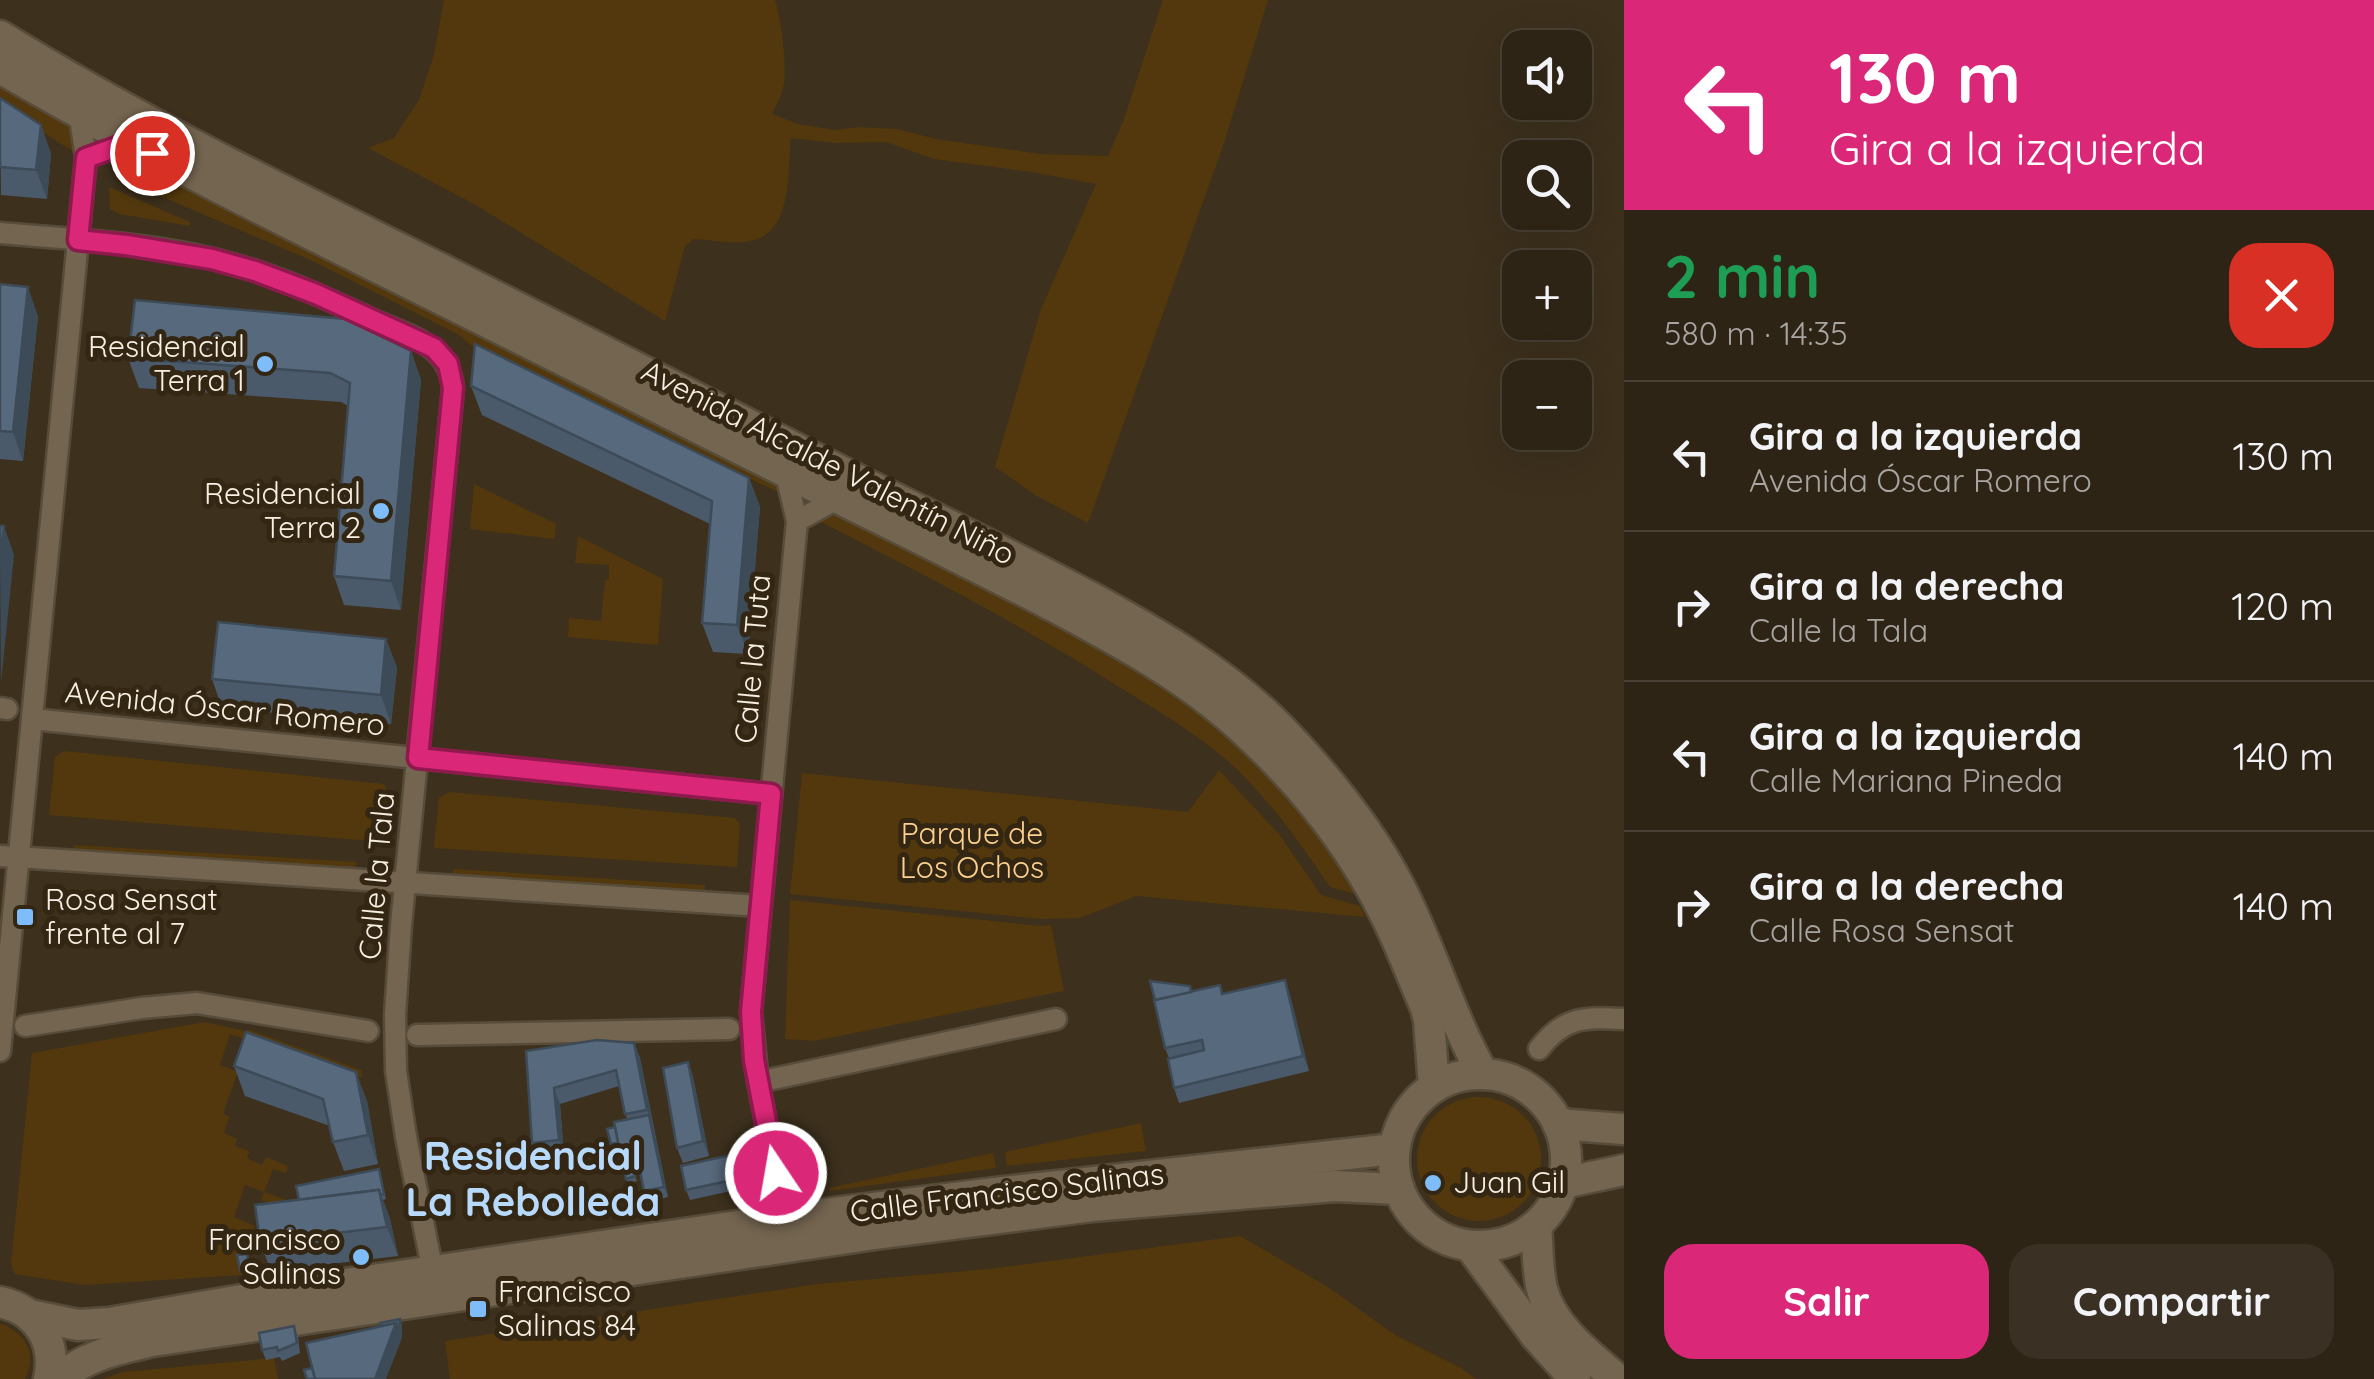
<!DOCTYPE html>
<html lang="es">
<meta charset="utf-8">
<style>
body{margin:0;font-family:Quicksand,sans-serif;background:#3a3023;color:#f1f3f6;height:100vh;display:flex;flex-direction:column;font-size:38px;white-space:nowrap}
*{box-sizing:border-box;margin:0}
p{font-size:32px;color:#a7a4a1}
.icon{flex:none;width:55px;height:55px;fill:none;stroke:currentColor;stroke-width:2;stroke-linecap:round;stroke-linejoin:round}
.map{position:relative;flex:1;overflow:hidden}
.side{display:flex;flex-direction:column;background:#2e2416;width:750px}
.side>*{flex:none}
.hud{background:#db2777;color:#fff;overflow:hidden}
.tools{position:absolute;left:1502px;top:30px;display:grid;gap:20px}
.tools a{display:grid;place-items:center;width:90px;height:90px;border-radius:20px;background:#2e2416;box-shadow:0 10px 40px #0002,0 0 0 2px #494135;font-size:50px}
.pin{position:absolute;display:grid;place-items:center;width:85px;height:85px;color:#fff;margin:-42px;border:5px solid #fff;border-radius:50%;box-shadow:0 2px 10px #0007}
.me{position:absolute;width:110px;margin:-55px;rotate:348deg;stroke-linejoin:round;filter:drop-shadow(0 0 8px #0008)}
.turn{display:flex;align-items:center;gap:35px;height:210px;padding:0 40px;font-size:45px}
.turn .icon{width:130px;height:130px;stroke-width:2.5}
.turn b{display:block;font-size:70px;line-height:85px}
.round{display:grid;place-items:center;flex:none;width:105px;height:105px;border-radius:30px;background:#3a3023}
.headline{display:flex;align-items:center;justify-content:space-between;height:170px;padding:0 40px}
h1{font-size:60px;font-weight:700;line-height:75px;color:#1e9e55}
.primary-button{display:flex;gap:20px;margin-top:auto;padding:20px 40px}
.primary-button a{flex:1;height:115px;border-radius:30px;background:#db2777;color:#fff;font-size:40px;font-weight:700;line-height:115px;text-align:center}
.primary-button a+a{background:#3a3023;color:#f1f3f6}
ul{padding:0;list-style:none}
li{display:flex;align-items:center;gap:30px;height:150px;padding:0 40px;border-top:2px solid #494135}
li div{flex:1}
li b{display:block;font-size:38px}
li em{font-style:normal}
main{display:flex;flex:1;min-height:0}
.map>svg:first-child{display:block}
</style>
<main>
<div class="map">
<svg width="1624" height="1379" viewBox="0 0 1624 1379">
<rect width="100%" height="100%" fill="#3d301d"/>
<g fill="#52380c">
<path d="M444 0H775C781 18 787 65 784 84 782 95 776 105 772 114L798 124 835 130 859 127 897 129 936 139 1041 154 1108 156 1124 119 1163 0H1268L1224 143 1088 523 1035 495 995 467 1041 309 1096 184 1031 172 934 159 886 142 835 143 791 138C787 171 794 233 750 241 732 245 713 240 694 239L685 246 665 321 474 204 368 148 394 138 419 100 434 55Z"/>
<path d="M0 78 66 118 74 135V152L0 105Z"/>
<path d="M128 153 780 479 778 492 477 350 459 335 315 262 137 186 122 166Z"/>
<path d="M109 187 190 222V226L119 214 110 209Z"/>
<path d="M474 484 556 524 554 539 470 529Z"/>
<path d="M832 510 1110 650 1216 720 1301 806 1362 896 1330 887C1300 843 1270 800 1230 763 1199 735 1160 712 1124 690 1026 627 923 574 819 521Z"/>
<path d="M578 536 663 579 658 645 568 637 569 618 601 621 605 580 609 579V565L575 563Z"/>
<path d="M64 751 384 784 388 792 384 842 49 815 55 757Z"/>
<path d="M1219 770 1279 834 1321 895 1360 906 1365 917 1136 896 1080 918 1041 919 790 894 802 773 1188 812Z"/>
<path d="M449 792 735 818 740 824 737 867 434 848 439 798Z"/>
<path d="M74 845 356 862 355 869 74 850Z"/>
<path d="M453 869 705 885V892L453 875Z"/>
<path d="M790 900 1041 926 1051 925 1064 991 814 1041 785 1039Z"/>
<path d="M205 1022 245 1031 250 1030 361 1070 362 1078 230 1034 220 1065 238 1072 223 1113 229 1117 224 1133 237 1139 235 1146 249 1151 247 1158 262 1165 266 1157 288 1166 286 1173 273 1169 264 1192 289 1201 286 1209 261 1200 264 1192 245 1185 234 1217 255 1226 239 1260 242 1275 84 1285 15 1274 11 1264 32 1053Z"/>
<circle cx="1479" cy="1159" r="62"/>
<path d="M1141 1123 1146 1151 1007 1166 1005 1152Z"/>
<path d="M993 1153 996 1168 830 1191 829 1188Z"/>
<path d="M1240 1236 1328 1287 1395 1335 1461 1368 1476 1379H450L445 1341 817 1284 989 1269Z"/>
<path d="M0 1323C26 1334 38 1353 25 1379H0Z"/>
<path d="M274 1358 278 1379H103L123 1372Z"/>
</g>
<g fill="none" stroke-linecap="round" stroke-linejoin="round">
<g stroke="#574c3a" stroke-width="25">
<g id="street">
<path d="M86 157 131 142"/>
<path d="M0 233C78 240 160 243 236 265 283 278 327 299 371 319 407 336 449 343 453 388L401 925 395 1015 396 1071 406 1137 433 1272"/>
<path d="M785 471 797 521 751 1012 758 1082 785 1219"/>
<path d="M797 521 839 498"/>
<path d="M0 708 7 709"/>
<path d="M32 719 771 794"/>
<path d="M0 856 760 906"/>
<path d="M25 1026 142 1008 197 1003 368 1031"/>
<path d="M417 1035 729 1029"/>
<path d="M1539 1049C1564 1016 1586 1017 1624 1019"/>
<path d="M0 1051 86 157 79 113"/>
<path d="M758 1082 1056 1019"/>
</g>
</g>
<g stroke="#574c3a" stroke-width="35">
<g id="secondary">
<path d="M0 36C141 123 290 194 439 268 578 337 717 409 856 479 934 518 1013 556 1090 597 1158 634 1227 673 1282 730 1327 777 1369 828 1399 886 1431 947 1449 1014 1483 1074"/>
<path d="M0 68C149 155 304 231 459 308 582 369 705 431 828 493 899 528 969 563 1040 599 1109 636 1181 673 1239 726 1298 779 1348 841 1384 912 1400 943 1412 976 1426 1008L1429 1020 1434 1087"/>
<circle cx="1480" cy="1160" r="86"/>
<path d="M1558 1124 1624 1129"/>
<path d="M1563 1183 1624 1170"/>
<path d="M1536 1226C1538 1246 1537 1269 1542 1289 1551 1326 1589 1355 1617 1379"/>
<path d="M1470 1246 1536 1336 1575 1379"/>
<path d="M0 1302C38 1310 57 1342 49 1379"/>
<path d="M29 1315 78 1325 109 1323 265 1296 785 1219 1003 1192 1394 1149"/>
<path d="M59 1379C86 1355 119 1349 153 1341L875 1234 1092 1206 1335 1186 1399 1189"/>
</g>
</g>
<use href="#street" stroke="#746550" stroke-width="20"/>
<use href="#secondary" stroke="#746550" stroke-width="30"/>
</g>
<g fill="#4b5a6b">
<path d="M0 98 41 125 51 154 47 199 1 195Z"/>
<path d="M0 284 38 316 23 461 0 459Z"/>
<path d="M411 351 421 380 401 610 344 605 334 576 348 406 341 402 139 388 128 358Z"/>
<path d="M471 386 749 478 760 507 748 654 713 652 702 623 710 524 482 415Z"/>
<path d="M386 639 397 668 391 724 222 708 212 679Z"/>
<path d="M1192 992 1290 995 1309 1071 1179 1103 1174 1088 1169 1058 1165 1048Z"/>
<path d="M634 1043 640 1058 668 1197 648 1202 640 1171 634 1173 637 1181 628 1184 619 1148 613 1149 611 1144 615 1127 627 1119 619 1086 560 1104 564 1156 538 1158 532 1143 526 1051Z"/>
<path d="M688 1062 693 1077 709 1156 683 1163 677 1148Z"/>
<path d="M234 1066 367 1101 378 1164 344 1171 333 1142 330 1126 245 1096Z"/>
<path d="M735 1165 740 1189 690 1200 686 1190Z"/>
<path d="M379 1169 386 1199 383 1200 390 1219 398 1256 271 1271 260 1242 299 1200Z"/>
<path d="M247 1254 251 1274 242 1275 240 1270Z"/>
<path d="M294 1326 298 1336 300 1353 282 1361 280 1357 266 1360 262 1350Z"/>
</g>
<g fill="#3d4a57">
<path d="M41 125 51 154 47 199 36 170Z"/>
<path d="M28 287 38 316 23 461 13 432Z"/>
<path d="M411 351 421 380 401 610 391 581Z"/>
<path d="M749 478 760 507 748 654 737 625Z"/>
<path d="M4 526 14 555 1 683 0 562Z"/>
<path d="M386 639 397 668 391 724 381 695Z"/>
<path d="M1285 980 1290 995 1309 1071 1303 1056Z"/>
<path d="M634 1043 640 1058 653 1125 647 1110Z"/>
<path d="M688 1062 693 1077 709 1156 703 1141Z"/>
<path d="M356 1072 367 1101 378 1164 368 1135Z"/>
<path d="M554 1088 560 1104 564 1156 559 1140Z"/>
<path d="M649 1115 653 1125 668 1197 664 1187Z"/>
<path d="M379 1190 390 1219 398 1256 387 1227Z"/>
<path d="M400 1319 402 1324V1338L386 1379H375L396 1323Z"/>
</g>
<g fill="#57697c" stroke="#3d4a57" stroke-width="2.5">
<path d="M0 98 41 125 36 170 0 167Z"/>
<path d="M0 284 28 287 13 432 0 431Z"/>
<path d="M135 300 345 319 411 351 391 581 334 576 350 383 330 373 128 358Z"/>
<path d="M475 344 749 478 737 625 702 623 712 501 471 386Z"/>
<path d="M0 526H4L0 562Z"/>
<path d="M218 622 386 639 381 695 212 679Z"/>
<path d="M1285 980 1303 1056 1174 1088 1168 1059 1204 1050 1202 1040 1165 1048 1154 1000 1220 985 1222 994Z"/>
<path d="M1150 981 1190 986 1191 992 1155 1000Z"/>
<path d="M246 1032 356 1072 368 1135 333 1142 323 1099 234 1066Z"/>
<path d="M597 1040 634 1043 647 1110 625 1114 616 1070 554 1088 559 1140 532 1143 526 1051Z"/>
<path d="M688 1062 703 1141 677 1148 663 1068Z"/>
<path d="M649 1115 664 1187 644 1191 638 1161 622 1164 614 1122Z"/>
<path d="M615 1127 618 1143 611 1144 607 1129Z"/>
<path d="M731 1155 737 1179 686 1190 681 1166Z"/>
<path d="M633 1167 635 1176 626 1179 624 1169Z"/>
<path d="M379 1169 384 1194 380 1195 379 1190 299 1200 296 1186Z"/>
<path d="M379 1190 387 1227 260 1242 255 1205Z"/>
<path d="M247 1254 250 1269 240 1270 237 1255Z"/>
<path d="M400 1319 399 1331 396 1323 381 1326 380 1323Z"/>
<path d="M396 1323 375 1379H315L306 1343Z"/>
<path d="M294 1326 297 1343 278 1351 277 1347 262 1350 259 1333Z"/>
<path d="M312 1368 315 1379H307L304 1370Z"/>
</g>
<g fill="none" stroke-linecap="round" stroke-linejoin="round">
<g stroke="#8e194d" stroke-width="25">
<path id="route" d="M152 153 131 142 86 158 78 240 126 245 212 259 255 271 316 294 434 348 448 364 453 388 418 758 771 794 751 1012 754 1060 776 1173"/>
</g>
<use href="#route" stroke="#db2777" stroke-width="18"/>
</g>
<g fill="#7fbdfa" stroke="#332613" stroke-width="4">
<circle cx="265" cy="364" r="10"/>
<circle cx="381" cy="511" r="10"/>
<rect x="15" y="907" width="20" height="20" rx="5"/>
<circle cx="1433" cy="1183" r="10"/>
<circle cx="361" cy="1257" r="10"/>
<rect x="468" y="1299" width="20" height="20" rx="5"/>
</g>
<g text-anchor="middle" stroke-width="10" stroke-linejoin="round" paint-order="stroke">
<g font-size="30" fill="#f8efe3" stroke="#332613" text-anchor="end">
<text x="245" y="357">Residencial<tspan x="245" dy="34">Terra 1</tspan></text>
<text x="361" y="504">Residencial<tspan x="361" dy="34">Terra 2</tspan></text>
<text x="45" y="910" text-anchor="start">Rosa Sensat<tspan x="45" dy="34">frente al 7</tspan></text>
<text x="1453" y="1193" text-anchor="start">Juan Gil</text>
<text x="341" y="1250">Francisco<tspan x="341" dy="34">Salinas</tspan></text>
<text x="498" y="1302" text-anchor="start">Francisco<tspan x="498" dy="34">Salinas 84</tspan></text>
</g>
<g font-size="30" fill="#f8efe3" stroke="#332613">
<text transform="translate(828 463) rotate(27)" y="10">Avenida Alcalde Valentín Niño</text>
<text transform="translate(753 659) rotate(-85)" y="10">Calle la Tuta</text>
<text transform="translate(225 709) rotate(6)" y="10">Avenida Óscar Romero</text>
<text transform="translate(377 876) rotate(-85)" y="10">Calle la Tala</text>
<text transform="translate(1007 1193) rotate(-7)" y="10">Calle Francisco Salinas</text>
</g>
<g font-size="30" fill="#fcd08f" stroke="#332613">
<text x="972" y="844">Parque de<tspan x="972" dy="34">Los Ochos</tspan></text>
</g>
<g font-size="40" font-weight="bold" fill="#b7d9fc" stroke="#332613">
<text x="533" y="1170">Residencial<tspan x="533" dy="46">La Rebolleda</tspan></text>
</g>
</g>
</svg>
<div class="tools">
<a><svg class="icon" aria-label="sound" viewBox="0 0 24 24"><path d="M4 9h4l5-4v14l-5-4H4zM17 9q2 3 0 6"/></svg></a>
<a><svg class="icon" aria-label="search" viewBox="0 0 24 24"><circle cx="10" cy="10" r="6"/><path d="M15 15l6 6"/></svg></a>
<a>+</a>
<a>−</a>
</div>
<div class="pin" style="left:152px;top:153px;background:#d93025"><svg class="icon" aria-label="arrive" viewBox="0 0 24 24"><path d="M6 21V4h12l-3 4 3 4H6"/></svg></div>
<svg class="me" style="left:776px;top:1173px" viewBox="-20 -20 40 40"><circle r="17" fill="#db2777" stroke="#fff" stroke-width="3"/><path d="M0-11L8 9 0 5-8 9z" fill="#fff"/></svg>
</div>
<section class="side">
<div class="hud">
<div class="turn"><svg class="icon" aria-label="left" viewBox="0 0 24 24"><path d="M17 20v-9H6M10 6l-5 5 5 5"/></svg><div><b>130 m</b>Gira a la izquierda</div></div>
</div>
<div class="headline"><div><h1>2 min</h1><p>580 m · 14:35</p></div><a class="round" style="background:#d93025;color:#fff"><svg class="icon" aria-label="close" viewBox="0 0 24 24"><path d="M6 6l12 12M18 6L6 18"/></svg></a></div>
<ul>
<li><svg class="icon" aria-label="left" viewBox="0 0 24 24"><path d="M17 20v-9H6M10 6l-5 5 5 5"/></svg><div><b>Gira a la izquierda</b><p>Avenida Óscar Romero</p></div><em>130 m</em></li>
<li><svg class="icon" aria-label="right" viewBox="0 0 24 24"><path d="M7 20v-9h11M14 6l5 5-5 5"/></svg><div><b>Gira a la derecha</b><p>Calle la Tala</p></div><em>120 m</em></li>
<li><svg class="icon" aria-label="left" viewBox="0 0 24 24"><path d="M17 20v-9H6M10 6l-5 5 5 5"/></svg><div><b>Gira a la izquierda</b><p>Calle Mariana Pineda</p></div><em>140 m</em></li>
<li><svg class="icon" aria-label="right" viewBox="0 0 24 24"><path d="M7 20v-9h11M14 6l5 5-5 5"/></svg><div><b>Gira a la derecha</b><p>Calle Rosa Sensat</p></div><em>140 m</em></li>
</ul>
<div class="primary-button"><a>Salir</a><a>Compartir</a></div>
</section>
</main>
